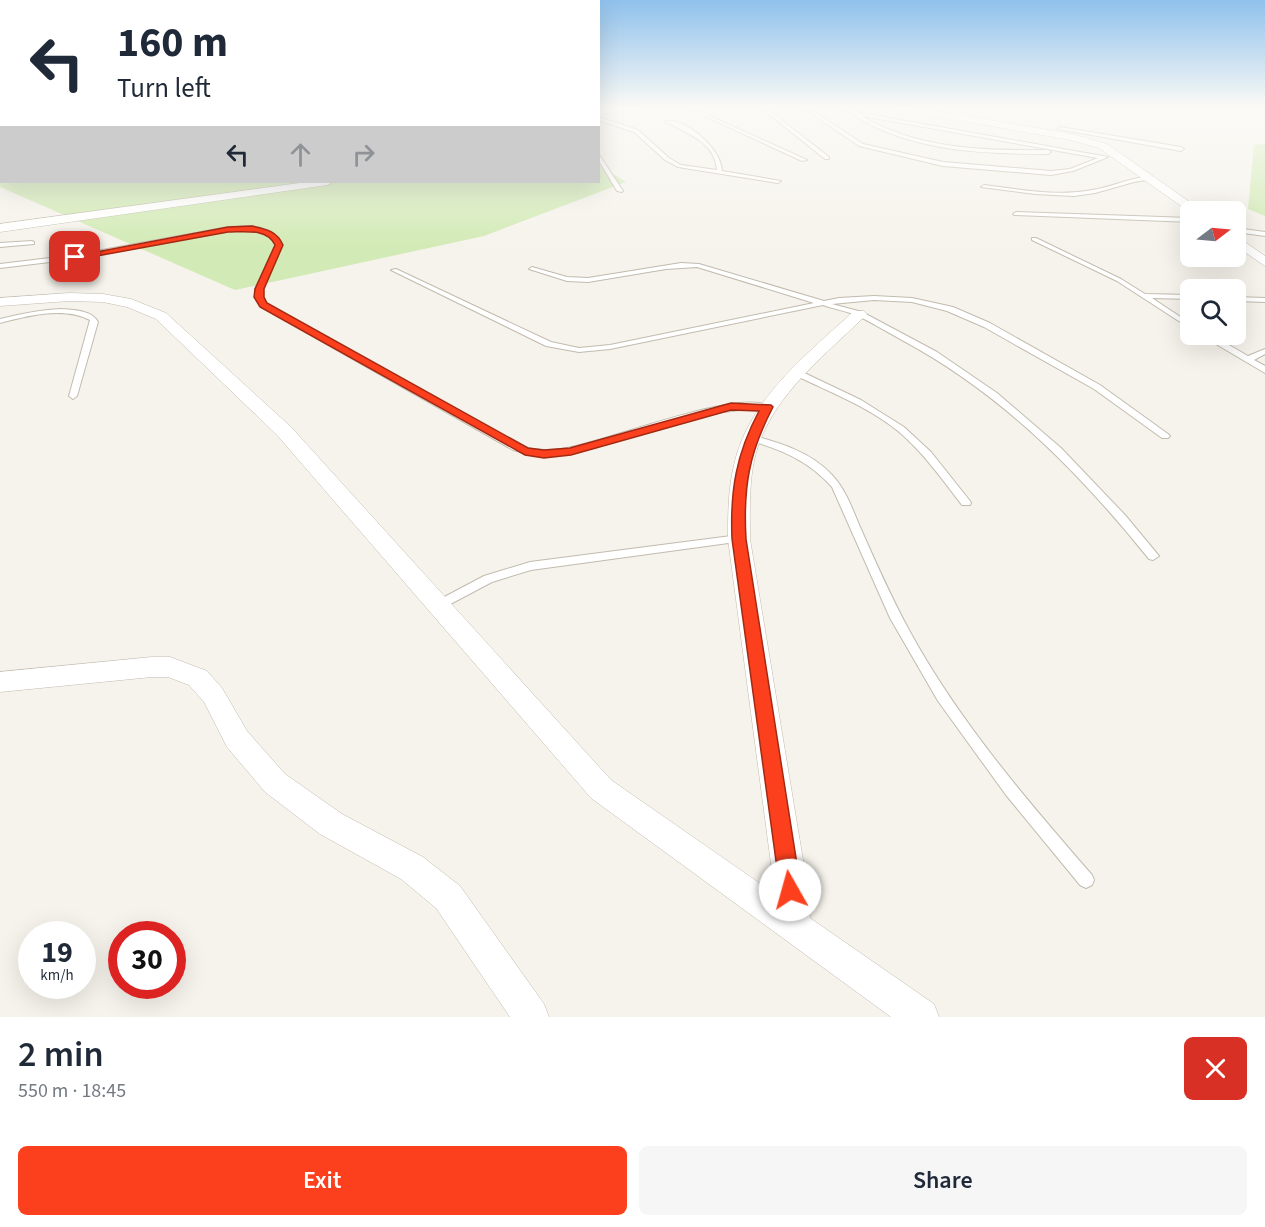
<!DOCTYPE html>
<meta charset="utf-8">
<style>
body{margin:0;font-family:"Source Sans 3",sans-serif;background:#f6f6f7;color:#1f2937;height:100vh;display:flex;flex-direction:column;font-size:22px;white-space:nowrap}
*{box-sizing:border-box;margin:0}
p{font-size:20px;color:#747a83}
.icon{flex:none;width:33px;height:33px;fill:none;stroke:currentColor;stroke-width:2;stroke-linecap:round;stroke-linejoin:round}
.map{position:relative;height:1017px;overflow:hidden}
.drawer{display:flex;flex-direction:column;background:#fff;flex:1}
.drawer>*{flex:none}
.hud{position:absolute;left:0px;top:0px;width:600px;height:183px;box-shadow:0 6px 24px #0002;background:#fff;color:#1f2937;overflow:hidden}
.needle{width:39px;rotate:74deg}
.tools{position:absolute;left:1180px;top:201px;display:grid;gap:12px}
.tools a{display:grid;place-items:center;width:66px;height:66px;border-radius:9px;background:#fff;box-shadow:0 6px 24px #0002;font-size:30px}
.speed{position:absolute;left:18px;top:921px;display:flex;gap:12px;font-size:30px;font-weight:700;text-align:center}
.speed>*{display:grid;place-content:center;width:78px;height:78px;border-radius:50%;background:#fff;box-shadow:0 6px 24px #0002;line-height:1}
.speed small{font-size:15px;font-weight:400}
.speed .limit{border:9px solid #d22;background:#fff;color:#111}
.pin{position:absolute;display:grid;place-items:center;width:51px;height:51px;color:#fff;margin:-26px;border-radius:12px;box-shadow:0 3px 9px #0006}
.me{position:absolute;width:66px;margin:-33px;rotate:353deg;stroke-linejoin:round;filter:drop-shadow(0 0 4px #0008)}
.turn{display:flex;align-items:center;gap:21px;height:126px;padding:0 18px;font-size:27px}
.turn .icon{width:78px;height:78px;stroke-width:2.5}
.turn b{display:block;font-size:42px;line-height:51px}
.lanes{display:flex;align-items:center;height:57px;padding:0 18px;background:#0003;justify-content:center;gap:30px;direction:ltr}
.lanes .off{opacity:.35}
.round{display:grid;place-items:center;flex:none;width:63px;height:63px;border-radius:9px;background:#f6f6f7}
.overview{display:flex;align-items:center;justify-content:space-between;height:102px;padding:0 18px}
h1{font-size:36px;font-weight:600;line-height:45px}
.action{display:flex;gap:12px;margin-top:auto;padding:12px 18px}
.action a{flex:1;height:69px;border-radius:9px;background:#fc3f1d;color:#fff;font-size:24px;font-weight:600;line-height:69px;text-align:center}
.action a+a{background:#f6f6f7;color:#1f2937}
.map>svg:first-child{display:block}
</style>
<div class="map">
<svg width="1265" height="1017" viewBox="0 0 1265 1017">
<rect width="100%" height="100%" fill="#f6f3ec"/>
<g fill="#d2eab5">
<path d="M0 107 2 182H598L599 165 626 182 484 236 235 290 0 187Z"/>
<path d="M1265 144V216L1248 209 1254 145Z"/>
</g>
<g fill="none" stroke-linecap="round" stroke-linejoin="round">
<g stroke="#c2bbae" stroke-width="2">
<g id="service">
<path d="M685 107H690L807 160 802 161Z"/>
<path d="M760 107H765L829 157V159H825Z"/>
<path d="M802 107H807L863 144 943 162 1051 171 1070 169 1098 158 862 116C917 149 985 151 1048 150L1051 152 1048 154C978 154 900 151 842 107H847L856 112 1108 157 1073 171 1051 175 943 166 859 146Z"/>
<path d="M598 117 638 130 669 158 681 165 717 170C715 141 685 133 665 121 685 117 722 149 722 171L781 181 778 183 678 167 665 160 634 132 598 120Z"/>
<path d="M1060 127 1181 147 1184 149 1181 151 1058 129Z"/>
<path d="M598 153 623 191 622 192 617 191 598 159Z"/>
<path d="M1150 176 1152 177V179L1134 182 1095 193 1074 196 1035 194 981 187 984 185C1018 189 1053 196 1086 191 1108 189 1128 178 1150 176Z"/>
<path d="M1016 212 1191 218V222L1014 215 1013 214Z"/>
<path d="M250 226C265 228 275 231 282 245L263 289V297L267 304 519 446C533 450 546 451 561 449 602 444 741 386 771 407L767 410 748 409 707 414 572 453C551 457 533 456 513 450L261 307 255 297V289L276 245C267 227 245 230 228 231L75 259 0 268V264L75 255 228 227Z"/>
<path d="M1236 228 1265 232V236L1236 232Z"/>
<path d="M1032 238H1036L1121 279 1145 294 1191 295V299L1152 298 1191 324V329L1117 281 1032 240Z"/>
<path d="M32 241 34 242V244L0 247V243Z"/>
<path d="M681 263 699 264 824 301 839 298 874 296 912 298 953 307 990 323 1100 385 1168 434 1170 436 1168 438H1162L1094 389 984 327 947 311 912 302 874 300 832 304 862 312 937 352 997 393 1061 448 1125 515 1159 556 1153 560 1149 559C1079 472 1001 393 902 340 887 332 873 323 858 316 847 311 834 309 823 305L610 349 579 352 546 346 391 270 396 269 551 342 579 348 610 345 814 303 697 267 666 269 588 282 567 281 529 269 532 267 567 277 588 278Z"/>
<path d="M1236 297 1265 298V302L1236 301Z"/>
<path d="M61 309C73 310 92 310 98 322L77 396 73 399 69 396 90 320C63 306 27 316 0 323V319C20 314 40 310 61 309Z"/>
<path d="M1199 334H1210L1248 356 1265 349V354L1254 360 1265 366V373Z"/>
<path d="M798 370 861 400 904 427 931 452 970 501 971 503 970 505H962C942 479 923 452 898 431 867 406 829 392 795 375V371Z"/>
<path d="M751 435C780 443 811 452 832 475 846 490 852 508 860 527 875 561 891 597 909 630 958 720 1025 798 1092 875L1094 880 1092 885 1086 888 1080 885 1006 795 938 701 890 618 832 487C809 461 781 449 748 440L746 438Z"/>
<path d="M739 535 744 539 743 541 531 570 492 582 441 609H433L431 606 433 603 484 576 530 562Z"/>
</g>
</g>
<g stroke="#c2bbae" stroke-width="1">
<g id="minor">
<path d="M613 107H641L637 110 598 114V108Z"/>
<path d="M895 107H913L1072 134 1107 144 1204 212 1191 213 1099 148 1071 140 899 110Z"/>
<path d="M307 182H333L327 185 0 232V224Z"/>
<path d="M1236 236 1265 256V266L1236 246Z"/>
<path d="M69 293 103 294 131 299 166 313 291 427 611 780 775 894 728 539C728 514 728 490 734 465 748 400 807 354 854 311H864L867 314 864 317C821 359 764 402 753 466 749 490 750 514 750 539L805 872 810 918 934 1004 939 1017H891L591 798 277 435 156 319 127 307 103 302 69 301 0 306V298Z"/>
<path d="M152 657H170L207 671 222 688 247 731 285 774 342 814 423 857 460 886 544 1004 549 1017H510L436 908 401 879 320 834 265 792 227 747 204 702 189 685 168 677H152L0 692V672Z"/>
</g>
</g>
<use href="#service" fill="#fff" fill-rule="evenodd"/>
<use href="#minor" fill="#fff" fill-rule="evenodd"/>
</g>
<linearGradient id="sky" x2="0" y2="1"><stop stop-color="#8fc1ec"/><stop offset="0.43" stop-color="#fbfaf6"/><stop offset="1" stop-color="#fbfaf6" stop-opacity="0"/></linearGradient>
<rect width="1265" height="249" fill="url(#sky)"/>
<path fill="#fc3f1d" stroke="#a42913" stroke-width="1.5" d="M252 226C266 229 277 231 283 245L264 289V297L267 303 528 448 544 450 570 448 731 403 771 405 773 407C749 453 743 487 746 539L801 890 798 897 790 900 783 897 780 890 732 539C730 491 736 454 759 411L731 410 571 455 544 458 525 455 260 307 254 297 255 289 275 245C267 228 244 232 228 232L75 260 70 257 228 227Z"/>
</svg>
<div class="tools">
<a><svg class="needle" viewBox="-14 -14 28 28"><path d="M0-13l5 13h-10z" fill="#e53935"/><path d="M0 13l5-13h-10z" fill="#747a83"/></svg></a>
<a><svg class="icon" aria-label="search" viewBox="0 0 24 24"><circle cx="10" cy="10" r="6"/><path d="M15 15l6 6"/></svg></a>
</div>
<div class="speed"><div>19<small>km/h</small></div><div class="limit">30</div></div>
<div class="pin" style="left:75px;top:257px;background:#d93025"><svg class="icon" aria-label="arrive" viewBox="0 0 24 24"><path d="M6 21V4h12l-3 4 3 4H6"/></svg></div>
<svg class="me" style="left:790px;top:890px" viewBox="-20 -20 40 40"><circle r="19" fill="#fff"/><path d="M0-13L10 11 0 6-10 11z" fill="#fc3f1d"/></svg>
<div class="hud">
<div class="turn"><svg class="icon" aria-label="left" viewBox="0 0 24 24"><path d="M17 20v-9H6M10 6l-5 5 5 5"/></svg><div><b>160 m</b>Turn left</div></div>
<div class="lanes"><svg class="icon" aria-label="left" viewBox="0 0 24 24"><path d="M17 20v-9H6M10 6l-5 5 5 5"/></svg><svg class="icon off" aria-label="ahead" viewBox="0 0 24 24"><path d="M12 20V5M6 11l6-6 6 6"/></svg><svg class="icon off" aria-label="right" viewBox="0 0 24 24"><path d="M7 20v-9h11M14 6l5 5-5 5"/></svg></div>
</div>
</div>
<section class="drawer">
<div class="overview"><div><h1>2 min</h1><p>550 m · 18:45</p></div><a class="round" style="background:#d93025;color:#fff"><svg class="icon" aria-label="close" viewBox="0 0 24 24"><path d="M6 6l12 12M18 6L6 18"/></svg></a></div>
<div class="action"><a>Exit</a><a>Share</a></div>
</section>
